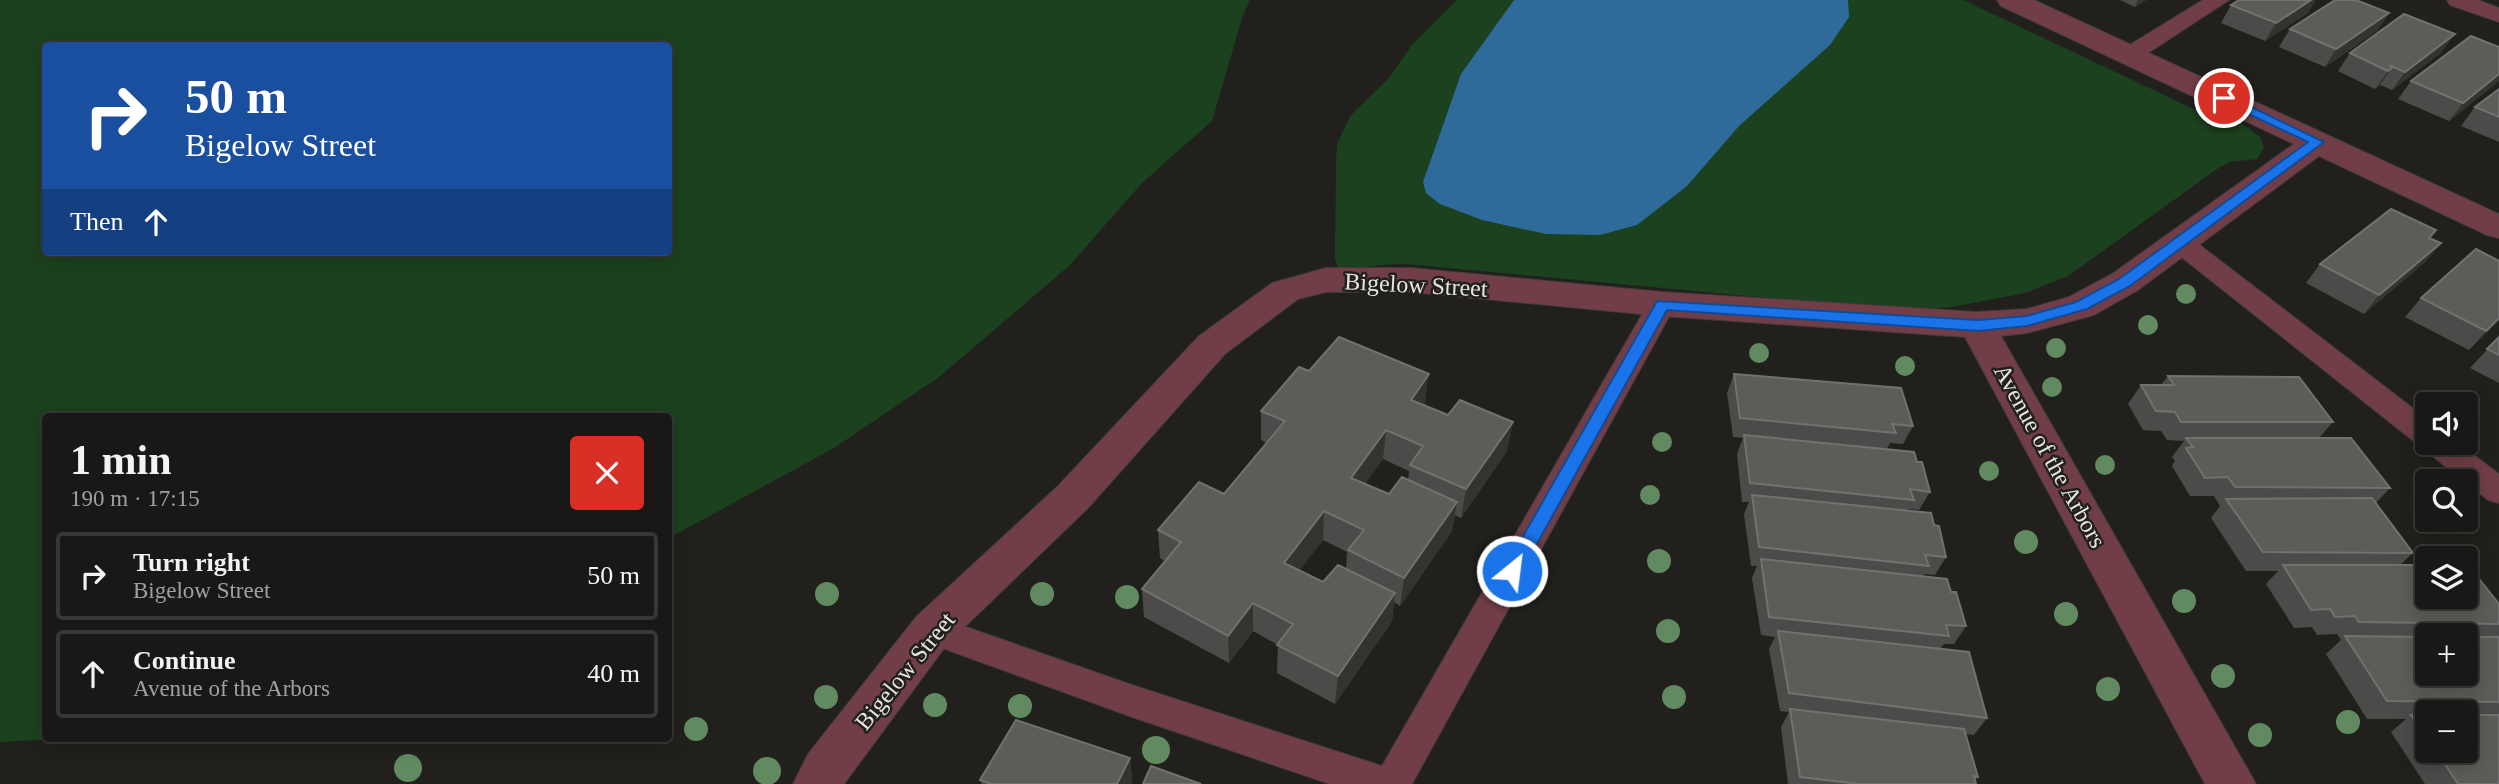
<!DOCTYPE html>
<meta charset="utf-8">
<style>
body{margin:0;font-family:Georgia,serif;background:#262523;color:#f1f3f6;height:100vh;display:flex;flex-direction:column;font-size:26px;white-space:nowrap}
*{box-sizing:border-box;margin:0}
p{font-size:23px;color:#9fa0a1}
.icon{flex:none;width:38px;height:38px;fill:none;stroke:currentColor;stroke-width:2;stroke-linecap:round;stroke-linejoin:round}
.map{position:relative;flex:1;overflow:hidden}
.sheet{position:absolute;left:42px;top:413px;width:630px;height:329px;display:flex;flex-direction:column;background:#191816;border-radius:7px;box-shadow:0 4px 18px #0003,0 0 0 2px #373735}
.sheet>*{flex:none}
.guide{position:absolute;left:42px;top:42px;width:630px;height:214px;border-radius:7px;box-shadow:0 4px 18px #0003,0 0 0 2px #373735;background:#1a4fa0;color:#fff;overflow:hidden}
.fabs{position:absolute;left:2415px;top:392px;display:grid;gap:14px}
.fabs a{display:grid;place-items:center;width:63px;height:63px;border-radius:7px;background:#191816;box-shadow:0 4px 18px #0003,0 0 0 2px #373735;font-size:35px}
.pin{position:absolute;display:grid;place-items:center;width:60px;height:60px;color:#fff;margin:-30px;border:4px solid #fff;border-radius:50%;box-shadow:0 2px 7px #0007}
.me{position:absolute;width:77px;margin:-38px;rotate:29deg;stroke-linejoin:round;filter:drop-shadow(0 0 5px #0008)}
.turn{display:flex;align-items:center;gap:24px;height:147px;padding:0 28px;font-size:32px}
.turn .icon{width:91px;height:91px;stroke-width:2.5}
.turn b{display:block;font-size:49px;line-height:60px}
.then{display:flex;align-items:center;height:66px;padding:0 28px;background:#0003;gap:14px;font-size:26px}
.round{display:grid;place-items:center;flex:none;width:74px;height:74px;border-radius:7px;background:#262523}
.headline{display:flex;align-items:center;justify-content:space-between;height:119px;padding:0 28px}
h1{font-size:42px;font-weight:700;line-height:52px}
ul{padding:0;list-style:none}
li{display:flex;align-items:center;gap:21px;height:88px;margin:0 14px 10px;padding:0 14px;border:4px solid #373735;border-radius:7px}
li div{flex:1}
li b{display:block;font-size:26px}
li em{font-style:normal}
.map>svg:first-child{display:block}
</style>
<div class="map">
<svg width="2499" height="784" viewBox="0 0 2499 784">
<rect width="100%" height="100%" fill="#21201d"/>
<g fill="#1c411e" fill-rule="evenodd">
<path d="M0 0H1250L1243 15 1212 121 1142 183 1070 265 939 377 834 448 669 538 668 416H46V738L57 739 0 742ZM46 46H668V252H46Z"/>
<path d="M1457 0H1963L2198 111 2240 122 2260 137 2264 147 2257 159 2230 162 2217 169 2068 276 2025 293 1952 307 1920 309 1822 303 1406 264C1383 263 1362 269 1339 269L1335 260 1336 161 1337 144 1344 129 1351 115 1388 79 1412 45Z"/>
</g>
<path fill="#2e6b9b" d="M1514 0H1848L1849 17 1830 45 1739 126 1687 186 1637 225 1600 235 1546 234 1482 220 1440 204 1426 193 1423 182 1461 74Z"/>
<g fill="none" stroke-linecap="round" stroke-linejoin="round">
<g stroke="#3c3b39" stroke-width="2">
<g id="service">
<path d="M2203 0H2229L2139 59H2123L2120 54 2123 49Z"/>
<path d="M2447 0H2478L2499 8V22L2450 5Z"/>
<path d="M2179 233 2188 236 2427 419V443H2458L2499 474V503L2488 500 2426 451 2423 445 2416 443 2170 248 2166 242 2170 236Z"/>
<path d="M1662 295 1672 297 1676 304 1412 784H1330L1132 717 920 640 915 630 920 620 932 615 1132 685 1382 766 1648 304 1652 297Z"/>
</g>
</g>
<g stroke="#3c3b39" stroke-width="2">
<path id="minor" d="M1997 0H2034L2499 214V238L2487 235 2319 156 2138 290 2094 315 2027 333 2001 336 2256 784H2205L1965 337 1662 316 1411 292H1326L1298 299 1225 354 1088 508 948 643 844 784H793L808 754 916 617 1058 486 1199 336 1272 283 1326 268H1411L1662 292 1977 312 2027 309 2069 297 2112 274 2294 144 2001 6Z"/>
</g>
<use href="#service" fill="#713e47" fill-rule="evenodd"/>
<use href="#minor" fill="#713e47" fill-rule="evenodd"/>
</g>
<g fill="#618a60">
<circle cx="2186" cy="294" r="10"/>
<circle cx="2148" cy="325" r="10"/>
<circle cx="2056" cy="348" r="10"/>
<circle cx="1759" cy="353" r="10"/>
<circle cx="1905" cy="366" r="10"/>
<circle cx="2052" cy="387" r="10"/>
<circle cx="1662" cy="442" r="10"/>
<circle cx="2105" cy="465" r="10"/>
<circle cx="1989" cy="471" r="10"/>
<circle cx="1650" cy="495" r="10"/>
<circle cx="2026" cy="542" r="12"/>
<circle cx="1659" cy="561" r="12"/>
<circle cx="827" cy="594" r="12"/>
<circle cx="1042" cy="594" r="12"/>
<circle cx="1127" cy="597" r="12"/>
<circle cx="2184" cy="601" r="12"/>
<circle cx="2066" cy="614" r="12"/>
<circle cx="1668" cy="631" r="12"/>
<circle cx="2223" cy="676" r="12"/>
<circle cx="2108" cy="689" r="12"/>
<circle cx="826" cy="697" r="12"/>
<circle cx="1674" cy="697" r="12"/>
<circle cx="935" cy="705" r="12"/>
<circle cx="1020" cy="706" r="12"/>
<circle cx="2348" cy="722" r="12"/>
<circle cx="696" cy="729" r="12"/>
<circle cx="2260" cy="735" r="12"/>
<circle cx="1156" cy="750" r="14"/>
<circle cx="408" cy="768" r="14"/>
<circle cx="767" cy="771" r="14"/>
</g>
<g fill="#4c4b49" fill-rule="evenodd">
<path d="M2120 0H2146L2135 7Z"/>
<path d="M2231 5 2308 13 2265 41 2221 23Z"/>
<path d="M2389 13 2377 31 2325 67 2279 47 2290 29Z"/>
<path d="M2442 52 2392 90 2380 85 2375 89 2338 71 2350 53Z"/>
<path d="M2411 81H2499L2449 121 2398 99Z"/>
<path d="M2499 89V142L2461 126 2475 107Z"/>
<path d="M2429 238 2441 243 2425 262 2364 314 2306 283 2320 264Z"/>
<path d="M2499 261V320L2469 350 2405 317 2421 298Z"/>
<path d="M2499 337V383L2470 368Z"/>
<path d="M1309 371 1425 403 1424 406 1507 451 1461 518 1455 515 1452 531 1400 606 1394 602 1392 621 1335 704 1277 673 1278 645 1253 631 1229 663 1144 617 1142 589 1165 561 1160 558 1158 530 1224 494 1267 443 1261 440V411ZM1383 459 1409 471 1408 480 1389 494 1365 484ZM1323 540 1347 552 1346 569 1323 582 1299 570Z"/>
<path d="M1734 374 1913 426 1903 444 1890 443 1887 449 1917 462 1930 492 1919 510 1909 509 1908 511 1934 525 1946 557 1935 575 1924 574 1922 577 1951 592 1966 626 1954 644H1944L1940 649 1987 718 1974 735 1966 734 1978 777 1975 780 1976 784H1788L1781 727 1789 712 1780 711 1769 649 1775 637 1761 635 1752 578 1757 566H1751L1744 514 1749 502H1742L1737 454 1743 438 1733 437 1727 393Z"/>
<path d="M2168 376 2333 422 2319 438 2390 488 2376 503 2413 553 2400 565 2499 604V784H2425L2391 732 2406 719H2367L2326 654 2341 640 2337 634 2317 635 2312 627 2294 628 2266 584 2278 571H2246L2211 518 2220 506 2214 496H2190L2172 466 2175 461 2172 457 2184 441 2167 440 2161 431 2143 430 2128 404 2141 385H2161ZM2427 635H2466V674H2427ZM2427 712H2466V751H2427Z"/>
<path d="M1130 758 1132 780 1131 784H982L980 780Z"/>
</g>
<g fill="#343330">
<path d="M2138 0H2146L2135 7Z"/>
<path d="M2311 0H2316L2308 13 2265 41 2276 23Z"/>
<path d="M2389 13 2377 31 2325 67 2336 49Z"/>
<path d="M2455 34 2442 52 2392 90 2405 72Z"/>
<path d="M2392 68 2379 86 2375 89 2388 71Z"/>
<path d="M2499 74V81L2449 121 2463 103Z"/>
<path d="M2441 243 2425 262 2364 314 2379 295Z"/>
<path d="M2499 318V320L2469 350 2486 331Z"/>
<path d="M1429 374 1425 403 1407 429 1411 400Z"/>
<path d="M1513 422 1507 451 1461 518 1466 489Z"/>
<path d="M1386 430 1383 459 1349 507 1351 478Z"/>
<path d="M1457 502 1452 531 1400 606 1404 578Z"/>
<path d="M1324 511 1323 540 1284 591V563Z"/>
<path d="M1395 593 1392 621 1335 704 1338 676Z"/>
<path d="M1253 603V631L1229 663 1228 636Z"/>
<path d="M1130 758 1132 780 1131 784H1117Z"/>
</g>
<g fill="#5d5c59" stroke="#72716f" stroke-width="2">
<path d="M2239 0H2311L2276 23 2231 5Z"/>
<path d="M2335 0H2356L2389 13 2336 49 2290 29Z"/>
<path d="M2404 14 2455 34 2405 72 2389 65 2392 68 2388 71 2350 53Z"/>
<path d="M2471 36 2499 47V74L2463 103 2411 81Z"/>
<path d="M2499 89V117L2475 107Z"/>
<path d="M2391 209 2436 230 2429 238 2441 243 2379 295 2320 264Z"/>
<path d="M2476 249 2499 261V318L2486 331 2421 298Z"/>
<path d="M1339 337 1429 374 1411 400 1448 415 1460 400 1513 422 1466 489 1410 465 1423 446 1386 430 1351 478 1389 494 1402 477 1457 502 1404 578 1348 550 1364 530 1324 511 1284 563 1323 582 1338 565 1395 593 1338 676 1277 645 1293 624 1253 603 1228 636 1142 589 1181 542 1158 530 1199 482 1224 494 1285 421 1261 411 1299 367 1309 371Z"/>
<path d="M2499 337V355L2487 349Z"/>
<path d="M1734 374 1901 388 1913 426 1892 424 1896 433 1740 418Z"/>
<path d="M2168 376 2299 377 2333 422H2181L2175 412 2156 411 2141 385H2174Z"/>
<path d="M1744 435 1914 452 1917 462H1922L1930 492 1910 489 1914 500 1750 483Z"/>
<path d="M2186 438H2351L2390 488 2235 487 2228 477 2205 478 2186 448 2193 447Z"/>
<path d="M1752 495 1931 513 1934 525 1939 526 1946 557 1925 555 1929 566 1759 547Z"/>
<path d="M2372 498 2413 553 2263 552 2226 499Z"/>
<path d="M1761 559 1947 579 1951 592H1956L1966 626 1946 625 1949 636 1769 617Z"/>
<path d="M2283 565H2427V597H2466V565H2468L2499 604V624L2359 622 2355 616 2335 617 2330 609 2311 610Z"/>
<path d="M1778 631 1969 652 1987 718 1789 693Z"/>
<path d="M2345 636 2427 637V674H2466V637H2499V702L2387 701Z"/>
<path d="M1790 709 1964 729 1978 777 1974 776 1976 784H1860L1800 777Z"/>
<path d="M2411 715H2427V738Z"/>
<path d="M2466 715H2499V784H2458L2436 751H2466Z"/>
<path d="M1016 720 1130 758 1117 784H991L980 780Z"/>
<path d="M1151 766 1201 784H1143Z"/>
</g>
<path fill="#1a73e8" stroke="#114b97" stroke-width="2" d="M2224 94 2324 142 2130 286 2087 309 2027 326 1978 331 1667 310 1519 576 1512 578 1506 576 1503 571 1506 566 1657 301 1978 320 2027 316 2076 302 2119 279 2308 142 2219 100 2218 98Z"/>
<g text-anchor="middle" stroke-width="5" stroke-linejoin="round" paint-order="stroke">
<g font-size="24" fill="#e5e4e3" stroke="#21201d">
<text transform="translate(1416 285) rotate(3)" y="8">Bigelow Street</text>
<text transform="translate(2050 456) rotate(61)" y="8">Avenue of the Arbors</text>
<text transform="translate(905 671) rotate(-51)" y="8">Bigelow Street</text>
</g>
</g>
</svg>
<div class="fabs">
<a><svg class="icon" aria-label="sound" viewBox="0 0 24 24"><path d="M4 9h4l5-4v14l-5-4H4zM17 9q2 3 0 6"/></svg></a>
<a><svg class="icon" aria-label="search" viewBox="0 0 24 24"><circle cx="10" cy="10" r="6"/><path d="M15 15l6 6"/></svg></a>
<a><svg class="icon" aria-label="layers" viewBox="0 0 24 24"><path d="M12 4l9 5-9 5-9-5zM3 14l9 5 9-5"/></svg></a>
<a>+</a>
<a>−</a>
</div>
<div class="pin" style="left:2224px;top:98px;background:#d93025"><svg class="icon" aria-label="arrive" viewBox="0 0 24 24"><path d="M6 21V4h12l-3 4 3 4H6"/></svg></div>
<svg class="me" style="left:1512px;top:571px" viewBox="-20 -20 40 40"><circle r="17" fill="#1a73e8" stroke="#fff" stroke-width="3"/><path d="M0-11L8 9 0 5-8 9z" fill="#fff"/></svg>
<div class="guide">
<div class="turn"><svg class="icon" aria-label="right" viewBox="0 0 24 24"><path d="M7 20v-9h11M14 6l5 5-5 5"/></svg><div><b>50 m</b>Bigelow Street</div></div>
<div class="then">Then<svg class="icon" aria-label="ahead" viewBox="0 0 24 24"><path d="M12 20V5M6 11l6-6 6 6"/></svg></div>
</div>
<section class="sheet">
<div class="headline"><div><h1>1 min</h1><p>190 m · 17:15</p></div><a class="round" style="background:#d93025;color:#fff"><svg class="icon" aria-label="close" viewBox="0 0 24 24"><path d="M6 6l12 12M18 6L6 18"/></svg></a></div>
<ul>
<li><svg class="icon" aria-label="right" viewBox="0 0 24 24"><path d="M7 20v-9h11M14 6l5 5-5 5"/></svg><div><b>Turn right</b><p>Bigelow Street</p></div><em>50 m</em></li>
<li><svg class="icon" aria-label="ahead" viewBox="0 0 24 24"><path d="M12 20V5M6 11l6-6 6 6"/></svg><div><b>Continue</b><p>Avenue of the Arbors</p></div><em>40 m</em></li>
</ul>
</section>
</div>
